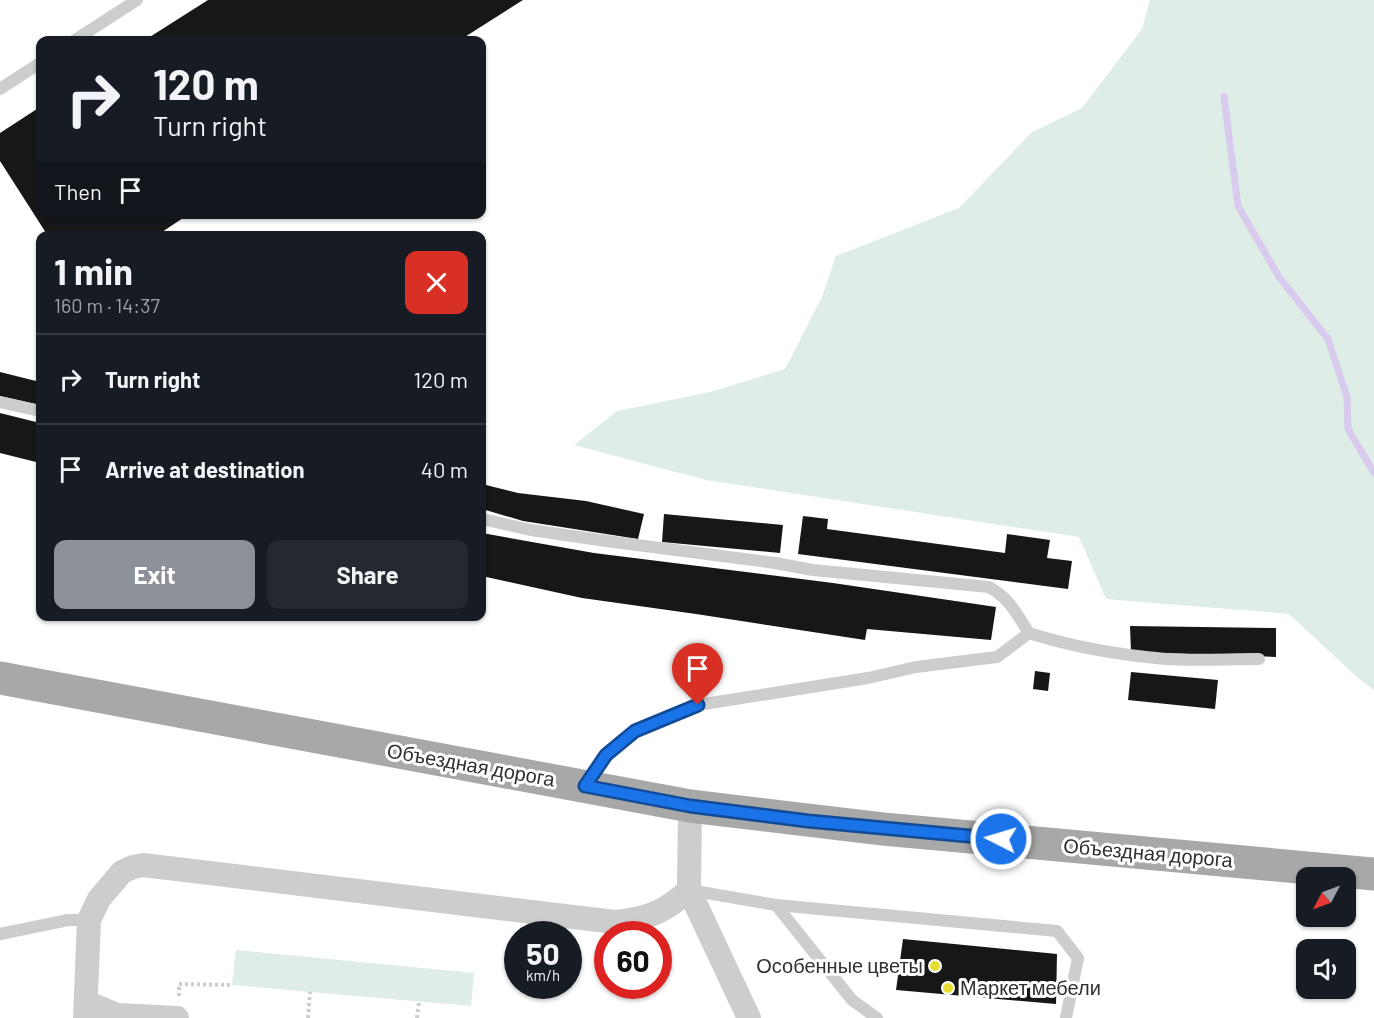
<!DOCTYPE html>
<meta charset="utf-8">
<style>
body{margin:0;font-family:Barlow,sans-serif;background:#242831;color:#f1f3f6;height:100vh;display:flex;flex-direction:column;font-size:22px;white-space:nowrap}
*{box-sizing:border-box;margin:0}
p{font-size:20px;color:#9ea1a6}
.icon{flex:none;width:33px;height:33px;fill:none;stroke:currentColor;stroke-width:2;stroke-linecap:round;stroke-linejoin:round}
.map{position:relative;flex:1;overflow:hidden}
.details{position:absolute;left:36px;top:231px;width:450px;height:390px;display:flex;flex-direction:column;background:#171b24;border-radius:12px;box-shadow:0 2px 4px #0004}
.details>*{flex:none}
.hud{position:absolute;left:36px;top:36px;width:450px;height:183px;border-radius:12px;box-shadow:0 2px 4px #0004;background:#171b24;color:#f1f3f6;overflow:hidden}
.needle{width:39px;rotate:229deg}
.buttons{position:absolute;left:1296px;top:867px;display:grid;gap:12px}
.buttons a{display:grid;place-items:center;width:60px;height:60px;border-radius:12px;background:#171b24;box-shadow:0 2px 4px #0004;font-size:30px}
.speed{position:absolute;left:504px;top:921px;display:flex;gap:12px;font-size:30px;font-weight:700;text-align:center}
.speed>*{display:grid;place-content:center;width:78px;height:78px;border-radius:50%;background:#171b24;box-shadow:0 2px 4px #0004;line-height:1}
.speed small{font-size:15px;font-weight:400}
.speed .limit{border:9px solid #d22;background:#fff;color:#111}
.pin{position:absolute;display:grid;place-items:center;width:51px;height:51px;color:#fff;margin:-62px -26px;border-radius:50% 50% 50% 0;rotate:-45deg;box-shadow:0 0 6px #0007}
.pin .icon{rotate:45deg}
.me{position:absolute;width:66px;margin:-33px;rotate:275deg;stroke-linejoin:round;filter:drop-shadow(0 0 4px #0008)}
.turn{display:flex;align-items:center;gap:21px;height:126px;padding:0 18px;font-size:27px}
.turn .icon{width:78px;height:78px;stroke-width:2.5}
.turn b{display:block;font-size:42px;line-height:51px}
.then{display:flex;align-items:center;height:57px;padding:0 18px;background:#0003;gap:12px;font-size:22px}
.round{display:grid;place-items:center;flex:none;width:63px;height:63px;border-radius:12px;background:#242831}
.summary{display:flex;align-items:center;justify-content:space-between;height:102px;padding:0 18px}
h1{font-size:36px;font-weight:700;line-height:45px}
.primary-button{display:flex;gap:12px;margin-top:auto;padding:12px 18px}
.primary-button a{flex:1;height:69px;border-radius:12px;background:#8c9099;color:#fff;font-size:24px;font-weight:700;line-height:69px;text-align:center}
.primary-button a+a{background:#242831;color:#f1f3f6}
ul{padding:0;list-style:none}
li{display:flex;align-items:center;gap:18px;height:90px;padding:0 18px;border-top:2px solid #363941}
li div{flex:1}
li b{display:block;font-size:22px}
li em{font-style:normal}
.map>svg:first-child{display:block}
</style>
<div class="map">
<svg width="1374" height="1018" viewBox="0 0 1374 1018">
<rect width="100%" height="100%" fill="#fff"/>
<g fill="#deede5">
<path d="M1150 0H1374V690L1359 679 1289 614 1106 599 1079 537 706 480 574 445 617 411 710 392 785 369 822 297 836 256 959 208 1032 132 1082 108 1142 29Z"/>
<path d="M236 950 474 973 471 1006 232 985Z"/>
</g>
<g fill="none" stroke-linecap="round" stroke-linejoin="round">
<path stroke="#d9cbed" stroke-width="7" d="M1224 97 1238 206 1279 277 1328 339 1347 397 1348 429 1374 473"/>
</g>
<g fill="#171717">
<path d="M208 0H523L460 40H145Z"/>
<path d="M40 107V214H189L156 236H48L0 161V133Z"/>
<path d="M0 372 40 382V405L0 396Z"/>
<path d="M0 413 40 423V463L0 453Z"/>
<path d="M482 484 518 493 586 501 644 514 638 539 523 521 482 509Z"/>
<path d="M664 514 783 525 780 553 662 542Z"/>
<path d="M803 516 828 519 827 529 1005 553 1007 534 1050 540 1047 558 1072 561 1068 589 798 554Z"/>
<path d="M482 533 594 553 833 583 996 607 991 640 867 629 865 640 696 614 582 598 482 576Z"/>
<path d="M1130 626 1276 628V657L1131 652Z"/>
<path d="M1035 671 1050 673 1048 691 1033 689Z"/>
<path d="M1131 672 1218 680 1215 709 1128 700Z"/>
<path d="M903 939 1057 954 1056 1004 896 990Z"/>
</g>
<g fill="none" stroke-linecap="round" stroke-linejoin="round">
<g stroke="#cdcdcd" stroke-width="4" stroke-dasharray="3 3" stroke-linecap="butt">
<path d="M179 996V984L232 985"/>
<path d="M308 1018 310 992"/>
<path d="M417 1018 419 1002"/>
</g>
<g stroke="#cdcdcd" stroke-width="12">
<path d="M75 40 137 0"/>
<path d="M0 89 40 63"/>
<path d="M0 402 40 411"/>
<path d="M482 519 531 530 606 541 775 563 813 570 989 587C1010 599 1016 613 1029 633L997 657 916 667 868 678 698 705 635 731 606 755 586 785"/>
<path d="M1029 633C1073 647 1119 655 1166 659 1196 661 1228 659 1259 659"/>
<path d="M689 890 776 905 1057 931 1078 958 1066 1018"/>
<path d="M776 905 852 1000 877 1018"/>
<path d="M0 934 68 920H89"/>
</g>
<g stroke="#cdcdcd" stroke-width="24">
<path d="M690 806 689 890 749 1018"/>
<path d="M86 1002 117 1015 177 1018"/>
<path d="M85 1018 89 920 99 899 122 872 133 867 143 865 615 922C647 919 665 912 689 890"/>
</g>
<path stroke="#a8a8a8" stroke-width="33" d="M0 678 690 806 883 829 1374 874"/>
</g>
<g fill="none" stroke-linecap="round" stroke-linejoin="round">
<g stroke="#114b97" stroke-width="15">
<path id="route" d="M698 705 635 731 606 755 585 786 690 806 808 821 1001 839"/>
</g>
<use href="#route" stroke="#1a73e8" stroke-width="10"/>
</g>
<g fill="#e6dd33" stroke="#fff" stroke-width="2">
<circle cx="935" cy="966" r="6"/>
<circle cx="948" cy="988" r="6"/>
</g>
<g text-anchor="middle" stroke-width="6" stroke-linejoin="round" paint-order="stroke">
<g font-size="20" fill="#303030" stroke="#fff">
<text transform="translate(471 765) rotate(10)" y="7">Объездная дорога</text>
<text transform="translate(1148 853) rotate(5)" y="7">Объездная дорога</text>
</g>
<g font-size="20" fill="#303030" stroke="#fff" text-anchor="end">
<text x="923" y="973">Особенные цветы</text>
<text x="960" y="995" text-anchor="start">Маркет мебели</text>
</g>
</g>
</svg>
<div class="buttons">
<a><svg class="needle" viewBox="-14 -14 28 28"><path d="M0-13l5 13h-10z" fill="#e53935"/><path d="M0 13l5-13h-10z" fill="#9ea1a6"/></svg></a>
<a><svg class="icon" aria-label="sound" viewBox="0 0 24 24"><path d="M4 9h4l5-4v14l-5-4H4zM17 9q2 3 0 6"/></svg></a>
</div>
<div class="speed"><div>50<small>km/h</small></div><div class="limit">60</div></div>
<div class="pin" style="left:698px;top:705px;background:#d93025"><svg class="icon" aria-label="arrive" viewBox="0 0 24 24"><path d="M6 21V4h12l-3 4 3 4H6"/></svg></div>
<svg class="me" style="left:1001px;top:839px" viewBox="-20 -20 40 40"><circle r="17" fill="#1a73e8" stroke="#fff" stroke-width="3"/><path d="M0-11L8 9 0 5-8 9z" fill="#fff"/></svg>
<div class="hud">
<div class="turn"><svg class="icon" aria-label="right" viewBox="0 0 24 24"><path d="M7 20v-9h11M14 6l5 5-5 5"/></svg><div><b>120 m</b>Turn right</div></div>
<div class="then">Then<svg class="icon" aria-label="arrive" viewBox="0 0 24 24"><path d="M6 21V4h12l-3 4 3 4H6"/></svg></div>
</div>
<section class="details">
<div class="summary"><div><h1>1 min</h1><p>160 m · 14:37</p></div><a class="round" style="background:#d93025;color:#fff"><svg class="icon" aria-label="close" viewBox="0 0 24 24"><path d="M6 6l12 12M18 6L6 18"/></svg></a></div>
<ul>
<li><svg class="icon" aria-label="right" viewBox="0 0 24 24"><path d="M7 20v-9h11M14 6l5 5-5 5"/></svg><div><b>Turn right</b></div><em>120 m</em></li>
<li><svg class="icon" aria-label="arrive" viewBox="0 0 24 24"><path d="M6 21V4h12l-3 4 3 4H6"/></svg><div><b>Arrive at destination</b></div><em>40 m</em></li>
</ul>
<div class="primary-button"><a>Exit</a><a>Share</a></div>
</section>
</div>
